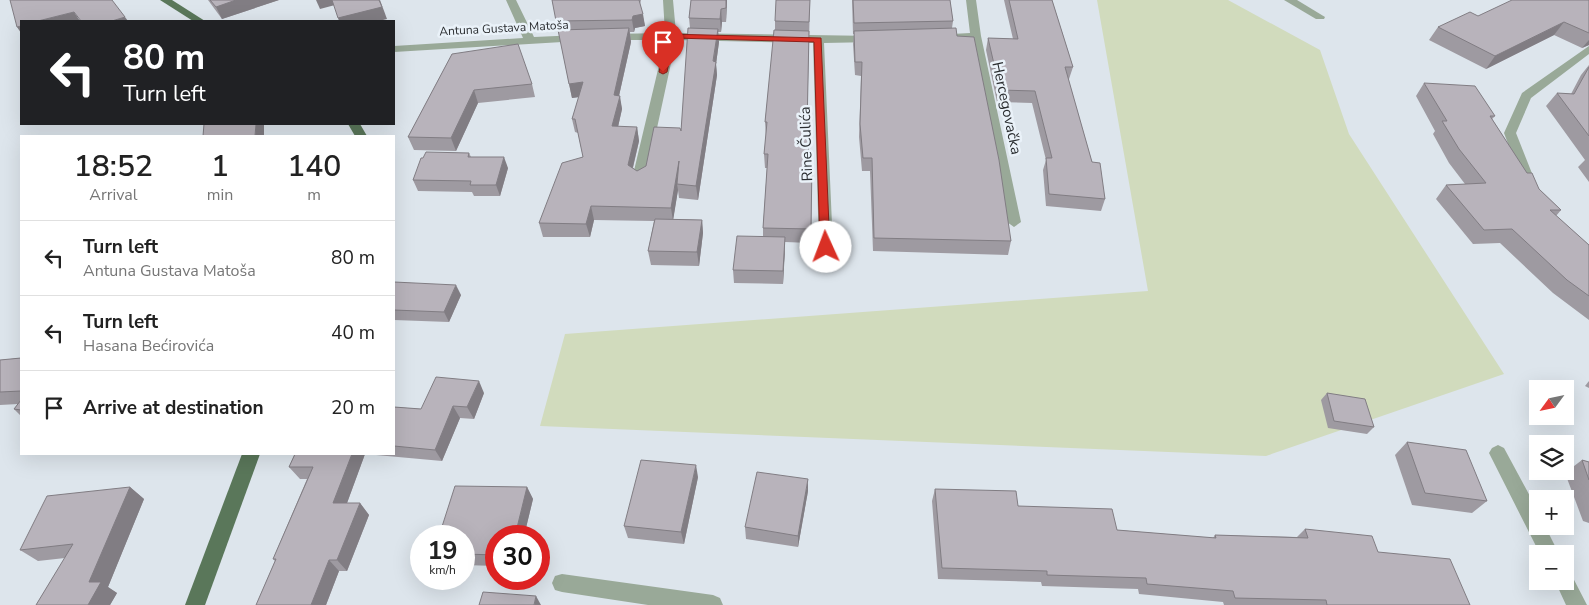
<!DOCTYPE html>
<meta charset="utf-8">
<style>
body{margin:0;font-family:"Nunito Sans",sans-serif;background:#f2f2f2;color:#222;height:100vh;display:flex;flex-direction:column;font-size:19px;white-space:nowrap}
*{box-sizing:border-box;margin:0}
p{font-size:16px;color:#767676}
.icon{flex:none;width:28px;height:28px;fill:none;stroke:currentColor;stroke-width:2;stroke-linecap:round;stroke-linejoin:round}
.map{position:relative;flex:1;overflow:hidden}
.details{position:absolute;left:20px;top:135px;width:375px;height:320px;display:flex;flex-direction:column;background:#fff;border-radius:0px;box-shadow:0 5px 20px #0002}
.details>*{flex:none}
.banner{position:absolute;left:20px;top:20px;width:375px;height:105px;border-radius:0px;box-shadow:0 5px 20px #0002;background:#202124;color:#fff;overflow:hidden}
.needle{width:32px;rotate:237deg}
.buttons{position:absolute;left:1529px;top:380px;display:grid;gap:10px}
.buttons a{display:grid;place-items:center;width:45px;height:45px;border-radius:0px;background:#fff;box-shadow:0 5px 20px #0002;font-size:25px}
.speed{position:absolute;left:410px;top:525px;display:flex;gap:10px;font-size:25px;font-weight:700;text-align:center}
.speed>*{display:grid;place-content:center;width:65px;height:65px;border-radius:50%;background:#fff;box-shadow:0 5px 20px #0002;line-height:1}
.speed small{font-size:12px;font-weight:400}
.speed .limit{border:8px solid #d22;background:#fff;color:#111}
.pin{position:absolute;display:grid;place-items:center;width:42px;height:42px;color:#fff;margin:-51px -21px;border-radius:50% 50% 50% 0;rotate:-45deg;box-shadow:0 0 5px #0007}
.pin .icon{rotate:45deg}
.me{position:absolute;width:55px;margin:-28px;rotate:358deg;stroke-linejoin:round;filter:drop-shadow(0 0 4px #0008)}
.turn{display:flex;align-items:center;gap:18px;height:105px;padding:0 20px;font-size:22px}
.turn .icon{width:65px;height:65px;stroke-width:2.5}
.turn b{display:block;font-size:35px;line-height:42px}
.eta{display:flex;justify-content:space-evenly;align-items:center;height:85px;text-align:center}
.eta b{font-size:30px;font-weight:600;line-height:35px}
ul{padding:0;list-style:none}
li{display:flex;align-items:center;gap:15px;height:75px;padding:0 20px;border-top:1px solid #e0e0e0}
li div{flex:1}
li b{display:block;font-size:19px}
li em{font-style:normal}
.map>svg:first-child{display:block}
</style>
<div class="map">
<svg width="1589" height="605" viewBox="0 0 1589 605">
<rect width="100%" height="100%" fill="#dde5ec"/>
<path fill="#d1dbbd" d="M1097 0H1228L1320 50 1349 134 1504 374 1266 456 540 426 565 334 1148 291Z"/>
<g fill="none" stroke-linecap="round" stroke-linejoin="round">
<g fill="#99a998" fill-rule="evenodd">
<path d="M506 0H516L534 37 579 35 584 38 579 41 394 52V46L523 38Z"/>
<path d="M663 0H673L676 33 874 36 880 39 874 42 824 43 833 247 831 251H821L819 247 813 43 676 40 646 179 639 183 634 182 632 179 665 40H610L605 37 610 34 665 33Z"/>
<path d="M966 0H976L981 36 1021 222 1014 227 1007 222 971 39 952 40 947 37 952 34 970 33Z"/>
<path d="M1284 0H1297L1325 17 1324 19H1316Z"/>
<path d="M1589 46V54L1531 98 1516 133 1537 186 1535 189H1525L1504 133 1522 93Z"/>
<path d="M1498 445 1504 448 1538 511V526H1545L1559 554H1540L1489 453 1492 448Z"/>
<path d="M1565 572 1571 574 1587 605H1566L1555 581H1565Z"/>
<path d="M562 574 713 595 720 598 723 605H648L562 592 555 590 552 583 555 576Z"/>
</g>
<g fill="#5a775a" fill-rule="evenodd">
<path d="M160 0H172L205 21H193Z"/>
<path d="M348 124H360L367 136H355Z"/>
<path d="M242 454H260L205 605H185Z"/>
</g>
</g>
<g fill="#9e9aa1">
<path d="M208 0H279L222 19Z"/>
<path d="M552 0H641L640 4 645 26 635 28 634 32H630L631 42 619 96 622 109 618 127H637L639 141 633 168 637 171 646 166 681 131 690 28 689 18 691 0H727L726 22H722L721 32H718L719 42 716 64 717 75 698 200 679 198 678 190 673 219 702 220 703 233 699 266 651 265 648 251 654 221 594 220 590 237H543L539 223 583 157 578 133 575 132 572 119 579 97 572 98Z"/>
<path d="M810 0 807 129 808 162H812L811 243 785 242 783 284 734 283 733 270 763 237V228L767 168H765L764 154 766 136 765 122 775 30V21Z"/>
<path d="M852 0H950L953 21 952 28 957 36 1011 241 1008 255 873 251 870 171H862L859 137 861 76 855 75 853 44 854 34H853Z"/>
<path d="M1004 0H1052L1073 67 1069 79H1068L1092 162 1105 199 1101 211 1046 206 1043 170 1046 160 1032 103 997 102 986 50 988 38 1013 39Z"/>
<path d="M1589 0V45L1582 48 1554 35 1486 69 1429 40 1438 27 1478 16Z"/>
<path d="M452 54 532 84 535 97 478 103 456 151 414 150 408 137Z"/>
<path d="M1589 65V182L1578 167 1585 160 1546 106 1557 93 1571 94 1581 75Z"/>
<path d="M1424 83 1495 116 1492 119 1527 173 1539 189 1561 210 1556 216 1589 245V320L1553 293 1500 243 1473 244 1436 199 1446 185 1465 184 1449 163 1433 134 1435 131 1416 96Z"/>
<path d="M469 153 471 157 508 168 500 196H474L472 192 418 191 413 180Z"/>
<path d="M394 282 461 295 449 322 394 320Z"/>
<path d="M21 358V416L14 409 18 404 0 405V360Z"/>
<path d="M1589 381V388L1585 386Z"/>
<path d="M484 393 474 419 460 418 442 461 365 454 347 503H360L369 515 347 571H339L326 605H256L275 561 273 559 307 479H300L289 467 295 454H394V407L421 409Z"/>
<path d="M1327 393 1374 427 1367 434 1328 428 1321 400Z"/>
<path d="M1407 442 1487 501 1472 513 1412 505 1395 455Z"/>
<path d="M1582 460 1589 462V523L1583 521 1565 473Z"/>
<path d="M698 477 684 544 628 538 624 526Z"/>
<path d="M130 487 144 499 108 587 117 593 110 605H36L65 558 38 561 20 550Z"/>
<path d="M527 487 533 499 524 536H496V566L464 565V536Z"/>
<path d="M935 489 1018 506 1117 530 1213 538 1215 535 1297 537 1305 529 1378 552 1470 605H1224L1223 602 1139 594 1138 589 1042 586 1041 582 938 579 932 501Z"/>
<path d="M808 491 798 547 746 539 745 527Z"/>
</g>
<g fill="#817d83">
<path d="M236 0H279L222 19 216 7Z"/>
<path d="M316 0H333L335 5 320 9Z"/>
<path d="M380 0 387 19 379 21H339L338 18Z"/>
<path d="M726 0H727L726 22Z"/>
<path d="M721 9 722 22 721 32 720 19Z"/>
<path d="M74 12 80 21H38Z"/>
<path d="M643 14 645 26 635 28 634 32 632 20 633 16Z"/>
<path d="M125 17 128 21H112Z"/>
<path d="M1564 22 1554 35 1486 69 1495 56Z"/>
<path d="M21 26V33L17 27Z"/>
<path d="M629 28 631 42 616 109 614 95Z"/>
<path d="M718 29 719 42 716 64 717 75 698 200 696 186Z"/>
<path d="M1589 40V45L1582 48Z"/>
<path d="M583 82 586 96 572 98 569 84Z"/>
<path d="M474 90 478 103 456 151 451 138Z"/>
<path d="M620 96 622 109 615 140 612 126Z"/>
<path d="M256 124H264V136H255Z"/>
<path d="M637 127 639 141 630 179 628 165Z"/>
<path d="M504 157 508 168 500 196 496 185Z"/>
<path d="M679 161 677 184 678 190 673 221 671 208Z"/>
<path d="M591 206 594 220 590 237 586 224Z"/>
<path d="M702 220 703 233 699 266 697 252Z"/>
<path d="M785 237V251L783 284V271Z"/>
<path d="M456 285 461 295 449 322 444 312Z"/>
<path d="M479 381 484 393 474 419 467 407Z"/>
<path d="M453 406 460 418 442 461 435 450Z"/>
<path d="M352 454H365L343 514 333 503Z"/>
<path d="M696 465 698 477 684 544 681 532Z"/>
<path d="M808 479V491L798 547V536Z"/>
<path d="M130 487 144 499 108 587 117 593 110 605H88L89 582Z"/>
<path d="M527 487 533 499 524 536H515Z"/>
<path d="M360 503 369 515 347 571 337 560Z"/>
<path d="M329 560 339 571 326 605H311Z"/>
<path d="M536 596 541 605H534Z"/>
</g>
<g fill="#b8b3bb" stroke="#817d83">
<path d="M10 0H112L125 17 112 21H81L74 12 38 21H21V26L17 27Z"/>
<path d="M210 0H236L216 7Z"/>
<path d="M332 0H379L382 7 338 18Z"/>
<path d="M552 0H639L643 14 633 16 632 20 556 21Z"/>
<path d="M691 0H726V8L721 9 720 19 689 18Z"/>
<path d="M776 0H810L809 22 775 21Z"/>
<path d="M853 0H950L953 21 854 23Z"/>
<path d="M1009 0H1052L1073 67H1065L1092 162 1100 163 1105 199 1049 194 1046 158H1052L1035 91 1000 90 988 38 1018 39Z"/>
<path d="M1512 0H1589V33L1564 22 1495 56 1438 27 1470 12 1478 16Z"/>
<path d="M629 28 614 95 620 96 612 126 637 127 628 165 637 171 646 166 654 127 680 128 681 131 688 28 718 29 713 61 716 62 696 186 677 184 679 161 671 208 591 206 586 224 539 223 562 163 583 157 575 119H572L583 82 569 84 558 30Z"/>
<path d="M956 28 957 36 974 37 999 160 1011 241 874 238 872 158H863L860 124 862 62H855L854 31Z"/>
<path d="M774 30 809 31 807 129H809L808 162H812L811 229 763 228 768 154H764L767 122H765Z"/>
<path d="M518 44 532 84 474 90 451 138 408 137 452 54Z"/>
<path d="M1589 67V136L1557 93 1574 94Z"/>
<path d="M1424 83 1475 86 1495 116H1490L1527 173H1532L1539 189 1561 210H1550L1589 245V296L1567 280 1512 229 1484 230 1446 185 1486 183 1459 149 1442 121H1447Z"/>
<path d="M204 124H256L255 136H203Z"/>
<path d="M426 152 469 153 468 157H504L496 185H470L471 181 413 180 421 158H423Z"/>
<path d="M655 219 702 220 697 252 648 251Z"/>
<path d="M737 236 785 237 783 271 733 270Z"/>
<path d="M394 282 456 285 444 312 394 310Z"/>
<path d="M21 358V391L0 392V360Z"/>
<path d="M436 377 479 381 467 407 453 406 435 450 394 446V407L421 409Z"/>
<path d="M1327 393 1365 399 1374 427 1334 421Z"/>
<path d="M21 400V410L14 409Z"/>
<path d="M1407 442 1466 450 1487 501 1425 493Z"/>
<path d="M295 454H352L333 503H360L337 560H329L311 605H256L276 559H273L313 467H289Z"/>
<path d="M641 460 696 465 681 532 624 526Z"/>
<path d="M1582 460 1589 462V480Z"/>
<path d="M757 472 808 479 798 536 745 527Z"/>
<path d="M455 486 527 487 515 536H496V555L464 554V536H439Z"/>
<path d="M130 487 89 582H101L88 605H36L73 544 20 550 47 496Z"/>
<path d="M935 489 1016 491 1018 506 1112 509 1117 530 1216 538 1215 535 1308 538 1305 529 1372 536 1378 552 1450 559 1470 605H1327L1326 600 1235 598 1233 591 1147 584 1146 578 1047 575V571L942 568Z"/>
<path d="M483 592 536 596 534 605H479Z"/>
</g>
<path fill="#d93025" stroke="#8d1f18" d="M668 34 821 38 830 250 826 251 820 247 814 42 674 38 667 72 663 74 659 72Z"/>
<g text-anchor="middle" stroke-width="5" stroke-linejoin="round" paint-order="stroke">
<g font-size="12" fill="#2a2d30" stroke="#eaf2f9">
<text transform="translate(504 28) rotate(-3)" y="4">Antuna Gustava Matoša</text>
</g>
<g font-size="15" fill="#2a2d30" stroke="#eaf2f9">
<text transform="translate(1007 108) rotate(78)" y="5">Hercegovačka</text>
<text transform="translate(806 144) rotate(-92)" y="5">Rine Čulića</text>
</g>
</g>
</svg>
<div class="buttons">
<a><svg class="needle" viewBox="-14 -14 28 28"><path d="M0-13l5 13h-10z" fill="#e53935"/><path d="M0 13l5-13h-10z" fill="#767676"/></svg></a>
<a><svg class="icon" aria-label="layers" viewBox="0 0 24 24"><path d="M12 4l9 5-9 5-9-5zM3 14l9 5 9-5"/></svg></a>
<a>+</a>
<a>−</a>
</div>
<div class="speed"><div>19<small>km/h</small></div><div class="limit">30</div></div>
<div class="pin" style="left:663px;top:72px;background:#d93025"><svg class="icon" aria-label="arrive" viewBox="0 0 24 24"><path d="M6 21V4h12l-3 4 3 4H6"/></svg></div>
<svg class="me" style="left:826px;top:247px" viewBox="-20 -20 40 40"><circle r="19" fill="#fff"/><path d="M0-13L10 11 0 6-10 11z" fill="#d93025"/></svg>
<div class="banner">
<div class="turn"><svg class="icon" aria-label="left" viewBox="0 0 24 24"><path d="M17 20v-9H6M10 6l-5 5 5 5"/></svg><div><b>80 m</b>Turn left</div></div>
</div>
<section class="details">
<div class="eta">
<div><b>18:52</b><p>Arrival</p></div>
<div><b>1</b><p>min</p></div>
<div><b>140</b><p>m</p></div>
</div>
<ul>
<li><svg class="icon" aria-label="left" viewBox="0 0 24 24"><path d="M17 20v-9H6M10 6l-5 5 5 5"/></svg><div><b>Turn left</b><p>Antuna Gustava Matoša</p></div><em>80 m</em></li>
<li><svg class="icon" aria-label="left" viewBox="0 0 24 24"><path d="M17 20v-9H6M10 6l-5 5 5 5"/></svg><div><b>Turn left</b><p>Hasana Bećirovića</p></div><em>40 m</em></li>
<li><svg class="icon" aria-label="arrive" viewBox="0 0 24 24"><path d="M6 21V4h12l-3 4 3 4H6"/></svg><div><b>Arrive at destination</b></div><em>20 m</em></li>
</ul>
</section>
</div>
